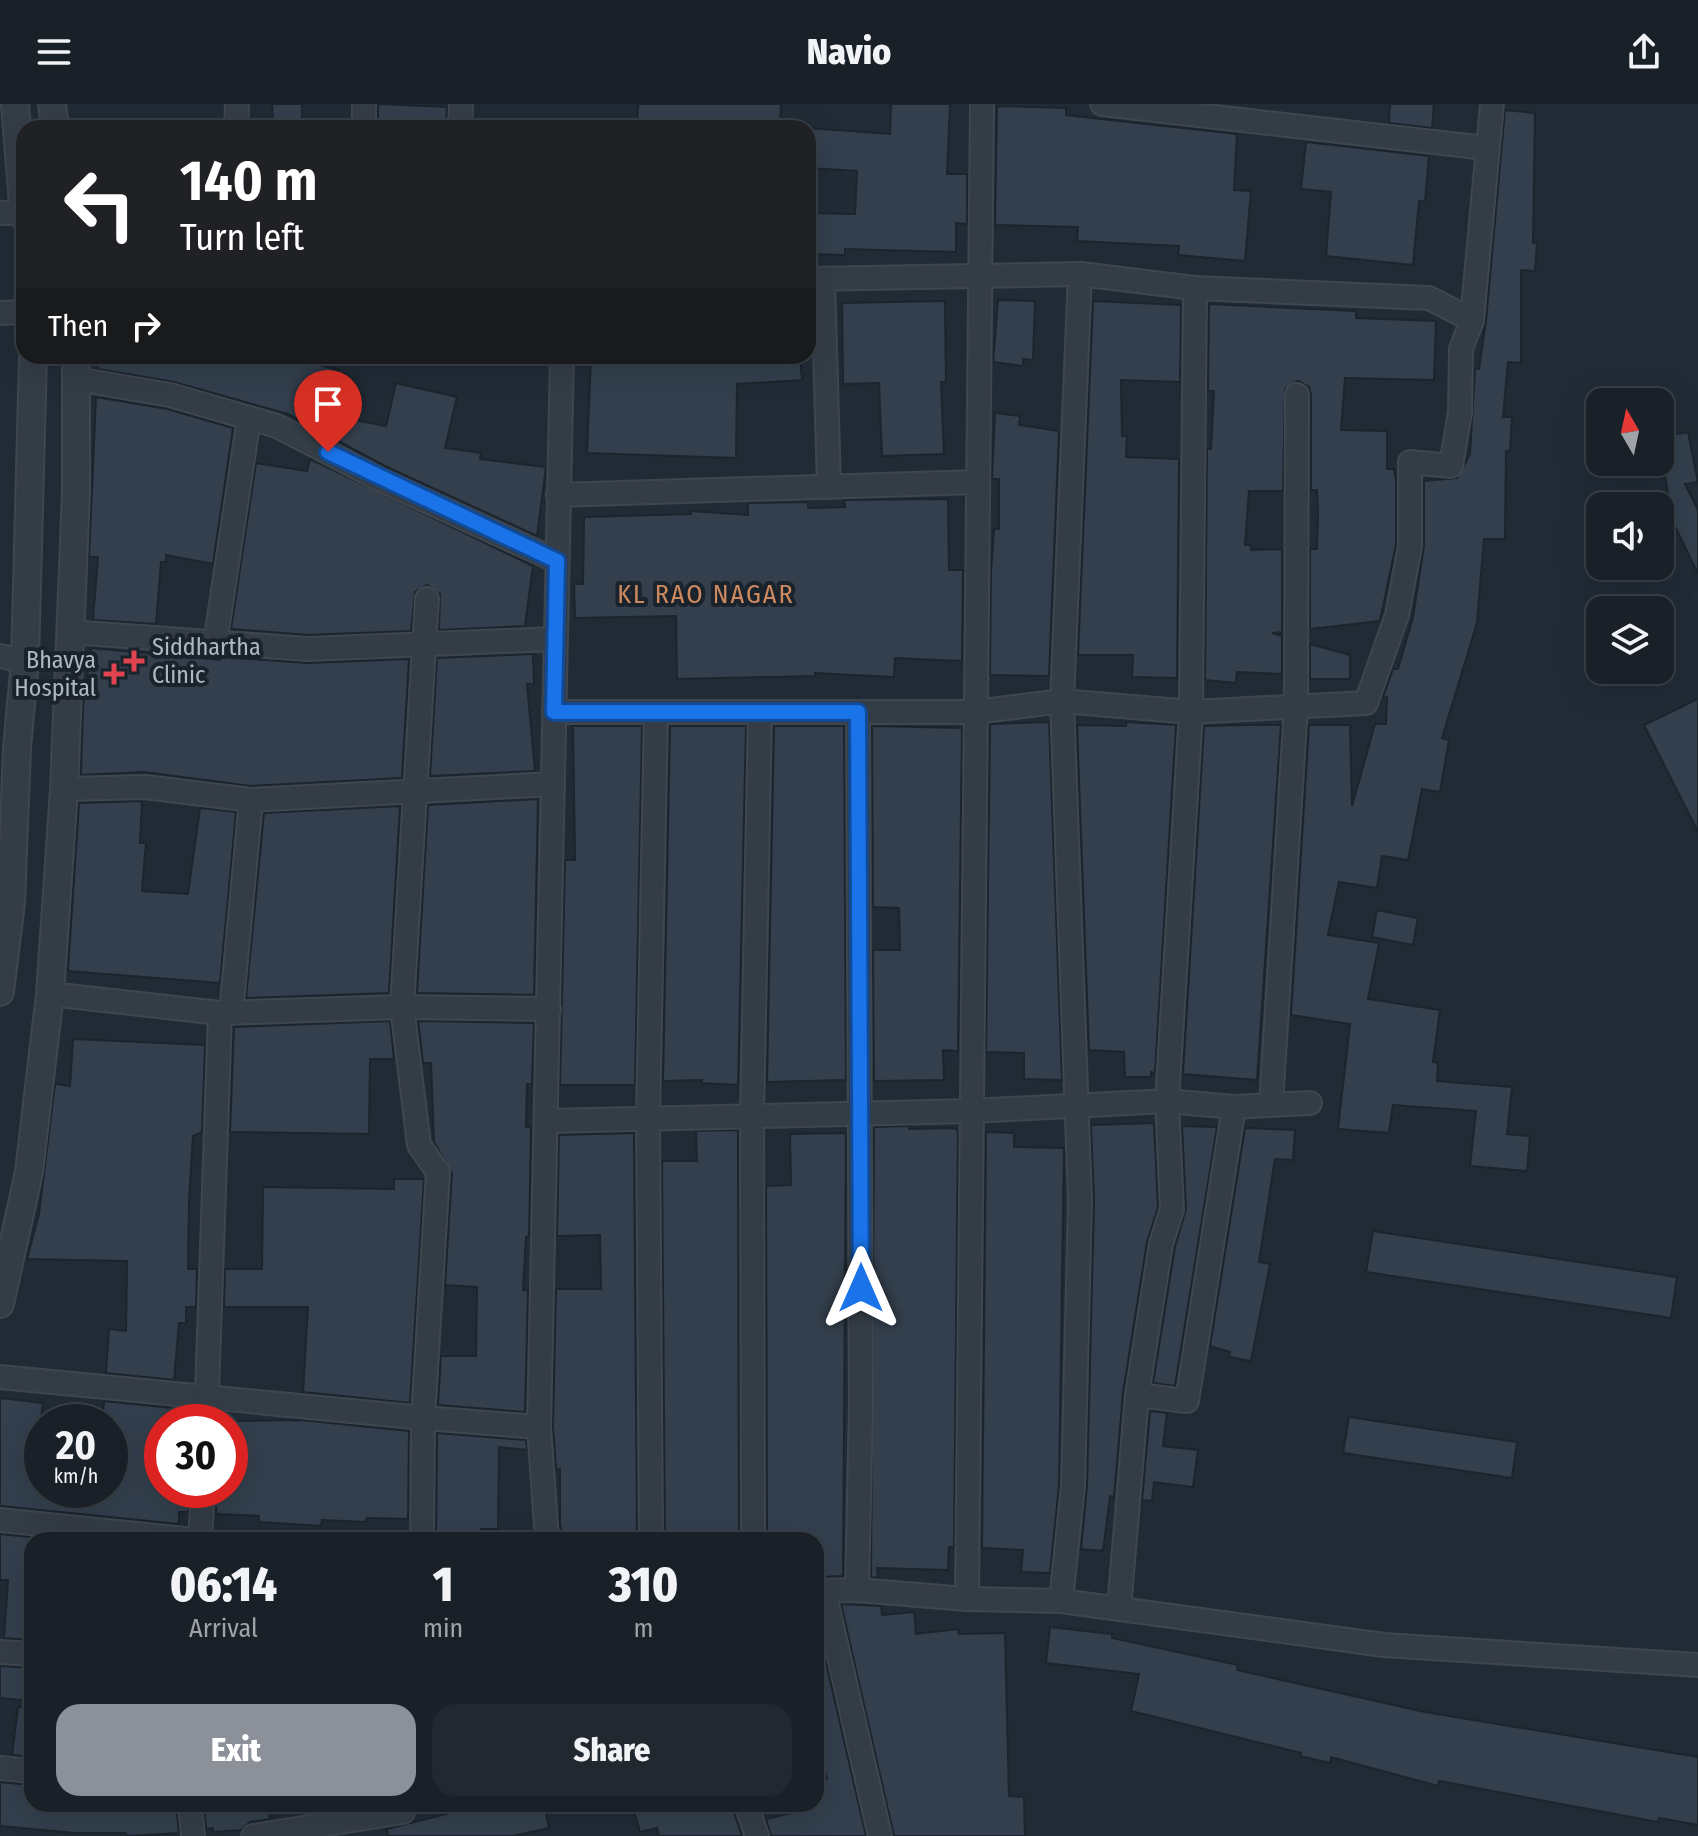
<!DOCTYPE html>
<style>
body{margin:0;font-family:"Fira Sans Condensed",sans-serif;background:#222830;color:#f1f3f6;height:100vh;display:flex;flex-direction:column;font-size:30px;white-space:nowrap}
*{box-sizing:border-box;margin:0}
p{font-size:26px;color:#9fa3a8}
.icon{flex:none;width:44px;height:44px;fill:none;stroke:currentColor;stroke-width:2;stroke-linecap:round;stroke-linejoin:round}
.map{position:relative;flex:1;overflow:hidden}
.drawer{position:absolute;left:24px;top:1428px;width:800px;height:280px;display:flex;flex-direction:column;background:#192028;border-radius:24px;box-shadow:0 8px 32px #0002,0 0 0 2px #373e45}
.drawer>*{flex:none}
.top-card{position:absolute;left:16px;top:16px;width:800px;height:244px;border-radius:24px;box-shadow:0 8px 32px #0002,0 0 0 2px #373e45;background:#202124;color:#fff;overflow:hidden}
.needle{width:52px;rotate:351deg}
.tools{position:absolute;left:1586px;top:284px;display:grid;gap:16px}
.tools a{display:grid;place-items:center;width:88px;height:88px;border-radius:16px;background:#192028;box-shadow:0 8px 32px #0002,0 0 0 2px #373e45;font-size:40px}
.speed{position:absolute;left:24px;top:1300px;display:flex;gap:16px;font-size:40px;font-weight:700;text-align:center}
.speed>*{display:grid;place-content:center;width:104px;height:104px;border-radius:50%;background:#192028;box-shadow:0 8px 32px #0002,0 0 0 2px #373e45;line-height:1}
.speed small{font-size:20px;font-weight:400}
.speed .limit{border:12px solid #d22;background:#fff;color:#111}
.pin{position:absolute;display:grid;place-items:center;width:68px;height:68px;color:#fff;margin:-82px -34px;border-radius:50% 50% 50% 0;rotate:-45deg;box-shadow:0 0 8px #0007}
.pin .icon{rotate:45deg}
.me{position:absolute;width:88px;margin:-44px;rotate:0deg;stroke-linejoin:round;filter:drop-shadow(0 0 6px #0008)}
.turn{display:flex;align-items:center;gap:28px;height:168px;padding:0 32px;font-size:36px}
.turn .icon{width:104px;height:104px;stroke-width:2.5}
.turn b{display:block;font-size:56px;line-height:68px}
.then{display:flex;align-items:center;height:76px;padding:0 32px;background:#0003;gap:16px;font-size:30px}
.eta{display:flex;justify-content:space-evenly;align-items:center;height:136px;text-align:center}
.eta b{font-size:48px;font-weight:800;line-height:56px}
.cta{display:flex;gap:16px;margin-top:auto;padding:16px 32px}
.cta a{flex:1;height:92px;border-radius:24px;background:#8c9099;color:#fff;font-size:32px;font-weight:800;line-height:92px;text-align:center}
.cta a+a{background:#222830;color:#f1f3f6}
header{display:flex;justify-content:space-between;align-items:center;height:104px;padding:0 32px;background:#192028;font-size:36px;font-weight:800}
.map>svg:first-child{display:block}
</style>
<header><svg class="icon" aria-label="menu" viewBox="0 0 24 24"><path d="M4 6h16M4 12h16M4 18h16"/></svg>Navio<svg class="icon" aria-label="share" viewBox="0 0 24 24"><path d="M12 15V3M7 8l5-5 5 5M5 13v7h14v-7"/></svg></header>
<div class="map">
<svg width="1698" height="1732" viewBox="0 0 1698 1732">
<rect width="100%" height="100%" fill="#212b36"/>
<g fill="#333f4d" stroke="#1c242d" stroke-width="2">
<path d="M272 0H302V24H273Z"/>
<path d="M378 0 447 3 446 24H378Z"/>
<path d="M638 0H781L780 24H637Z"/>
<path d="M891 0H950L947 70H967V120L956 119V148L845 145V151L808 150V109L855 110 857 67 808 64V24L890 30Z"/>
<path d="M1390 0H1434L1432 24 1389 19Z"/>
<path d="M997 2 1066 4V11L1237 30 1234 86 1251 87 1245 157 1178 151 1179 142 1077 137 1078 123 995 121Z"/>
<path d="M1505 6 1535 9 1533 139H1537L1535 167 1521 166V259L1508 258 1503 313H1512L1510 347H1506L1505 435H1484L1477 519 1442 634 1449 636 1440 688 1422 685 1408 756 1382 752 1377 784 1339 778 1328 831 1379 839 1368 895 1440 906 1433 958 1438 959 1437 977 1512 983 1507 1030 1530 1032 1527 1067 1470 1062 1476 1007 1393 1001 1389 1029 1338 1025 1350 920 1291 911 1309 621H1350L1352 702 1375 620H1386L1387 593H1383L1393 565H1398L1413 513 1424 442V377L1457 374 1470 350 1475 265H1479L1486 217Z"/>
<path d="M1306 38 1429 52 1425 97H1419L1413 161 1326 152 1331 88 1301 85Z"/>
<path d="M998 196 1035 197 1033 256 1023 255V262L993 258Z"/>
<path d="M945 197 946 278H941L944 350 882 352 879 279 843 280 842 199Z"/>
<path d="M1093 197 1181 201 1180 278 1121 276 1122 332H1127L1126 353 1179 355 1177 574 1132 573 1133 551H1078Z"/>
<path d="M1209 200 1356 207V214L1436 217 1434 276 1345 274 1341 326 1387 327V365H1394L1396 377V441L1380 517 1310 525V445H1317L1318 409 1317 386H1311V291L1309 283 1298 277 1285 285 1283 387H1249L1245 441H1251V446L1282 445V528L1272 529 1282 532V570L1237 568 1236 579 1205 576 1207 345H1211L1214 287H1208Z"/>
<path d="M99 252H287L338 266 325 310 386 322 396 279 457 293 445 344 481 349 480 355 546 363 537 432 385 362 288 310 174 278 98 265Z"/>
<path d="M591 252H800L802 276 737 280 736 354 587 349Z"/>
<path d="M96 293 167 305 233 324 213 460 166 451V458H161L156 520 93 516 98 453H89Z"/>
<path d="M995 309 1020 312 1019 321 1059 327 1049 572 990 571 991 467 994 425H999V375H992Z"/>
<path d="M1688 328 1698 378 1685 380 1698 406V470L1673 418 1660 343V333Z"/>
<path d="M310 355 533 462 525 522 439 526 440 490 427 481 415 488 411 527 308 531 231 525 256 359 307 367Z"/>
<path d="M948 395 949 466H963L962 557 895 554 894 573 815 569V572L677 575 676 512 575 514 574 480H583L584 413 691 410V407L748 411V399L808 398V404L845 403 844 396Z"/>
<path d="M1310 540 1350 551V575H1310Z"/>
<path d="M91 544 220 556V553L307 559 409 555 402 674 251 682 144 668 81 671 83 603Z"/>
<path d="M533 550 534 580H527L535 667 430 672 437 554Z"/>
<path d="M1698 595V728L1644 621Z"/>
<path d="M1049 618 1062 976 1024 975V949L986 948 990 620Z"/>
<path d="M1126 618 1176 621 1155 969 1151 968V973H1125L1124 948 1089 946 1077 621 1126 622Z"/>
<path d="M1247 621H1281L1257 976 1183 970 1204 622Z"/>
<path d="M573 622H642L635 981H560L565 756H575Z"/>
<path d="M670 622H746L738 981 701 979 702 976 663 977Z"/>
<path d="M774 622H844L846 976 767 978Z"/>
<path d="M872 622 962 624 958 947 943 946 944 976 874 977 873 846H900L899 804 873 803Z"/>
<path d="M538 695 534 891 417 889 428 701Z"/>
<path d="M142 697 140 739H146L142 787 188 790 200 704 236 708 220 879 68 867 79 699Z"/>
<path d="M400 702 389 889 246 894 264 709Z"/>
<path d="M1377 806 1418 814 1413 841 1372 833Z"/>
<path d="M390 917 394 955H370L369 1030 230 1028 234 923Z"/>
<path d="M418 917 534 919 532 980H527L526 1023H531L529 1132 526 1133 523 1186H528L525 1308 438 1301 441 1252H476L477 1183 445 1181 452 1069 434 1038 431 959H423Z"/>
<path d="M73 935 205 941 202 1028 193 1032 189 1096 188 1165H197L196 1203H186V1219H179L174 1276 106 1269 109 1225 126 1227 127 1157 27 1155 39 1110 55 980 70 982Z"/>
<path d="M1154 1019 1158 1103 1147 1138 1123 1289 1114 1393 1110 1392 1103 1447 1081 1445 1087 1382 1094 1097 1091 1021Z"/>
<path d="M909 1022V1025L955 1024 958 1028 954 1443H949L948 1466 877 1464 878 1474 871 1473 874 1023Z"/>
<path d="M1182 1022 1217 1023 1175 1282 1153 1279 1175 1143 1186 1105Z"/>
<path d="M1245 1024 1295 1026 1293 1056 1275 1055 1259 1158 1270 1160 1251 1257 1229 1253 1230 1248 1210 1242Z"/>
<path d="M738 1026 739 1433 665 1436 662 1057H697L696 1027Z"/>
<path d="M986 1028 1014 1029V1043L1064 1044 1059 1381 1050 1469 1021 1468 1023 1446 982 1444Z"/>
<path d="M634 1029 637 1436H564L560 1421V1365H556L553 1323 556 1185H601L600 1131 557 1132 559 1031Z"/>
<path d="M846 1029 843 1472 819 1473 816 1433H767L766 1082 791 1081 790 1030Z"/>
<path d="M394 1075H424L410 1299 303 1288 308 1203H224L225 1165H262L263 1083 394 1085Z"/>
<path d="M1373 1127 1677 1173 1671 1214 1366 1168Z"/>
<path d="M0 1294 43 1299 35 1366H42V1386H110V1318H102L104 1297 172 1304 171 1318H162V1386H189L188 1408H179V1420L0 1402Z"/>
<path d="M1150 1307 1167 1309 1163 1342 1198 1346 1193 1383 1154 1378 1152 1397 1142 1396Z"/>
<path d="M1349 1313 1517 1338 1512 1374 1343 1349Z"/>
<path d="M301 1316 409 1327 408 1415 367 1414 366 1418 322 1416 321 1422 259 1418V1412L216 1410 217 1386H230V1317Z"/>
<path d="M437 1329 526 1336 527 1346 499 1343 498 1425H481V1436H436Z"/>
<path d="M0 1430 58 1436H32V1536L4 1534 8 1476H0Z"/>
<path d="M841 1500 881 1502 882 1511 914 1508 916 1530 958 1525 959 1530 1005 1529 1009 1692 1024 1693 1025 1732H894Z"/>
<path d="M816 1515 866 1732H771L766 1715 796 1708 794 1700H816V1678L827 1675 816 1630Z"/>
<path d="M1050 1523 1112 1530V1534L1238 1561 1237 1566 1425 1608 1698 1653V1721L1659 1714 1658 1718 1439 1677 1438 1682 1331 1653 1330 1659 1300 1652 1301 1649 1131 1607 1139 1570 1046 1559Z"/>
<path d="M0 1562 32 1564V1597L0 1594Z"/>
<path d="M18 1603H32V1653L12 1651Z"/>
<path d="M0 1678 31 1681 29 1700H176L179 1729 127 1732 126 1729H74L0 1722Z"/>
<path d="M204 1700H268L270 1715 250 1718 241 1726 213 1728V1724L206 1725Z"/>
<path d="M472 1700H544L549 1724 513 1732H388L387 1725 473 1703Z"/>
<path d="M632 1700H731L742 1732H659L657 1724 640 1728Z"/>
</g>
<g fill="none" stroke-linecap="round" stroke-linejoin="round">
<g stroke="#3e4650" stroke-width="26">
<g id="minor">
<path d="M1102 0 1486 44"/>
<path d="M236 24 237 0"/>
<path d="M364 24V0"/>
<path d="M460 24 461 0"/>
<path d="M0 109H24"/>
<path d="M808 175 1080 170 1195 184 1429 194 1472 216"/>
<path d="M823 175 829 383"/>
<path d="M0 209 24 208"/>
<path d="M76 275 170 291 277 322 379 375 557 457"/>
<path d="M558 391 977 378"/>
<path d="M427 495 402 903 419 1041 438 1068 423 1314 539 1323 562 252"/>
<path d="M70 528 308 545 555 535"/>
<path d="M215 540 249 314"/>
<path d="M0 552 25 557"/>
<path d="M554 608H975L1062 597 1191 608 1366 599 1397 511 1410 442V358L1451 362 1460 308 1461 245 1472 216 1492 0"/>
<path d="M64 685 145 683 251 696 553 680"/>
<path d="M50 890 220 909 402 903 549 905"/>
<path d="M231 909 251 696"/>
<path d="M1271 1000 1296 602 1297 291"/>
<path d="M547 1017 971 1007 1167 997 1234 1003 1310 999"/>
<path d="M0 1273 423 1314 422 1436"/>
<path d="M1137 1291 1187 1297 1234 1003"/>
<path d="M206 1318 220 909"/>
<path d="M539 1323 547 1436"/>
<path d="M0 1416 195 1436"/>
<path d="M200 1436 203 1386"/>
<path d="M651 1436 648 1014 656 608"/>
<path d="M753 1436 752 1012 760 608"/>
<path d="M857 1486 861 1300 858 608"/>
<path d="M816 1487 857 1486 967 1495 1061 1497 1384 1541 1698 1561"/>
<path d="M824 1487 880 1732"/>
<path d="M967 1495 982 0"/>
<path d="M1061 1497 1073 1382 1080 1097 1062 597 1080 170"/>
<path d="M1119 1504 1137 1291 1161 1140 1172 1105 1167 997 1191 608 1195 184"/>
<path d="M0 1548 32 1550"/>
<path d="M0 1664 32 1667"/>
<path d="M190 1700 193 1732"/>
<path d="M746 1700 757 1732"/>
<path d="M253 1732 403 1708"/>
</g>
</g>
<g stroke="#3e4650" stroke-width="30">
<g id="tertiary">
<path d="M15 0 24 113"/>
<path d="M52 0 55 24"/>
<path d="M0 888 11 799 17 644 25 557 33 252"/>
<path d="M0 1200 29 1068 50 890 64 685 76 387V252"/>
</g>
</g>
<use href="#minor" stroke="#343d46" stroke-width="22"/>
<use href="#tertiary" stroke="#343d46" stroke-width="26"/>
</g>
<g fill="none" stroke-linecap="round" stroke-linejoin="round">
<g stroke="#114b97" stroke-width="20">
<path id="route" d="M328 348 557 457 554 608H858L861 1184"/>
</g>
<use href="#route" stroke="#1a73e8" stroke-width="14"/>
</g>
<g fill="#e0444e" stroke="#1a222b" stroke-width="3">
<path d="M130 545h8v8h8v8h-8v8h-8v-8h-8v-8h8z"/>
<path d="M110 558h8v8h8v8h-8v8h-8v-8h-8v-8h8z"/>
</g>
<g text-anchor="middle" stroke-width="8" stroke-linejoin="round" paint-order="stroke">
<g font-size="24" fill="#aeb8c3" stroke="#1a222b" text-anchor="start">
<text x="152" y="551">Siddhartha<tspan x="152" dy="28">Clinic</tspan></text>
<text x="96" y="564" text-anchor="end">Bhavya<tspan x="96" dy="28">Hospital</tspan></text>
</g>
<g font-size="26" letter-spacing="2" fill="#cd8a60" stroke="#1a222b">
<text x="706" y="499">KL RAO NAGAR</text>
</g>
</g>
</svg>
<div class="tools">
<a><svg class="needle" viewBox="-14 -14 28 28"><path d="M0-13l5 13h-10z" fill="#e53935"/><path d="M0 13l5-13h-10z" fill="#9fa3a8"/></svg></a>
<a><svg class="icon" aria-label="sound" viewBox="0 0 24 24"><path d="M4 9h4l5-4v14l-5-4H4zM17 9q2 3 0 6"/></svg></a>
<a><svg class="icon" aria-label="layers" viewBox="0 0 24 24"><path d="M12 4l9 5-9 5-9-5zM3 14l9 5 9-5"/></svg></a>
</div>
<div class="speed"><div>20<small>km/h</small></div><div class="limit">30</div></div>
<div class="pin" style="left:328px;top:348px;background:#d93025"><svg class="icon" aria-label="arrive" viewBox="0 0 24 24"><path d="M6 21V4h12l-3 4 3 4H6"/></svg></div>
<svg class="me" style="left:861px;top:1184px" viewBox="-20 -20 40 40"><path d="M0-17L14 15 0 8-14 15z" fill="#1a73e8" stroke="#fff" stroke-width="4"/></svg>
<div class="top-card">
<div class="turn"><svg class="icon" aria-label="left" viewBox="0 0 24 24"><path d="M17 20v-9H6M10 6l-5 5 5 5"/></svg><div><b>140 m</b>Turn left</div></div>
<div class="then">Then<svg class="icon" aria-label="right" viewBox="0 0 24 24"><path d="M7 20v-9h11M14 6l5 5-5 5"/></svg></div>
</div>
<section class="drawer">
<div class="eta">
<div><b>06:14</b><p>Arrival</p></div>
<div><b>1</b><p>min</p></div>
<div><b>310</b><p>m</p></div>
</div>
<div class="cta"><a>Exit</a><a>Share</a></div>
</section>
</div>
